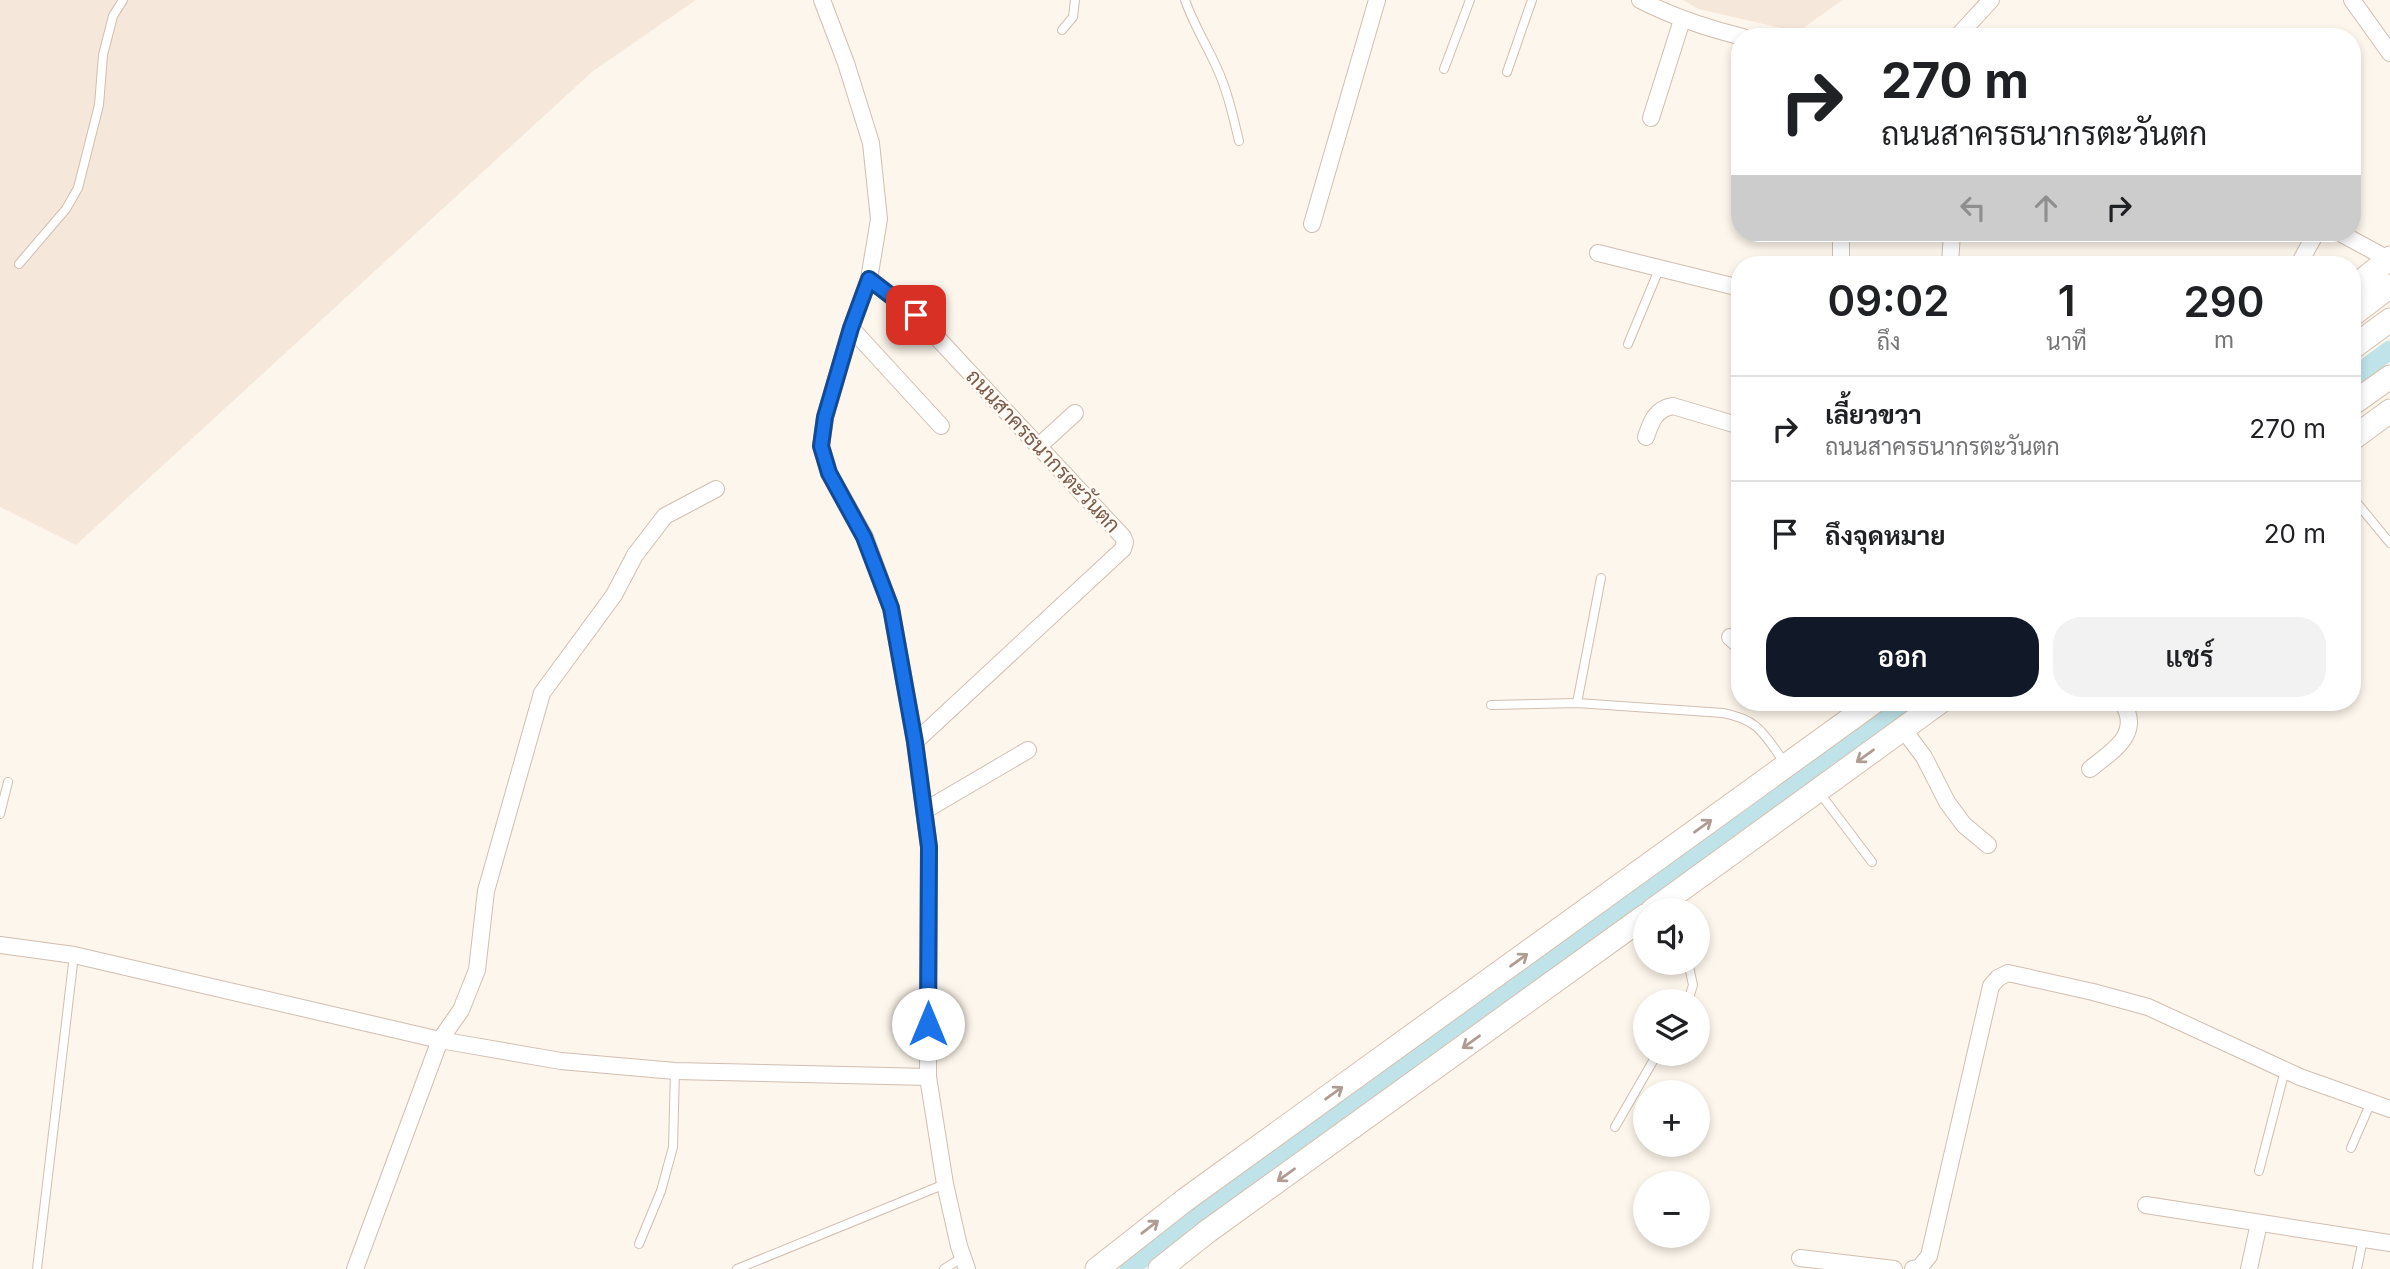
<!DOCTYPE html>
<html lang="th">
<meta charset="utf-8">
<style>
body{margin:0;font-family:Inter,Sarabun,sans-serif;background:#f2f2f2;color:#202124;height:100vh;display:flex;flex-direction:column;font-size:26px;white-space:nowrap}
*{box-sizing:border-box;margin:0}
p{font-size:23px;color:#757577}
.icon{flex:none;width:38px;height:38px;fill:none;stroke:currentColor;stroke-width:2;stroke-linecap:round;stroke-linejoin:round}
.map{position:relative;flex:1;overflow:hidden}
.drawer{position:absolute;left:1731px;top:256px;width:630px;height:455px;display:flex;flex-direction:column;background:#fff;border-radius:28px;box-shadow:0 4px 10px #0003}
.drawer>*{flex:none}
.guide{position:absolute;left:1731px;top:28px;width:630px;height:214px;border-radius:28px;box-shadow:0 4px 10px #0003;background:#fff;color:#202124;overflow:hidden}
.tools{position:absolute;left:1633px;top:898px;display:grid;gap:14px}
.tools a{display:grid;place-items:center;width:77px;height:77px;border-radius:50%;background:#fff;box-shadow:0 4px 10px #0003;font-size:35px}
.pin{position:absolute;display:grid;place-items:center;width:60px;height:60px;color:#fff;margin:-30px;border-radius:14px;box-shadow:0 4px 10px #0006}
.me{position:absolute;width:77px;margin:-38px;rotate:0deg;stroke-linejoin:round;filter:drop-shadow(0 0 5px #0008)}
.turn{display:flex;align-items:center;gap:24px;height:147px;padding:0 35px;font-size:32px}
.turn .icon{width:91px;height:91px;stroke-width:2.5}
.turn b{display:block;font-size:49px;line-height:60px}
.lanes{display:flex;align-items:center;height:66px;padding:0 35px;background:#0003;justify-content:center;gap:35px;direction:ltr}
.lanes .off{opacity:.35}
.eta{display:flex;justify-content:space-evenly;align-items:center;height:119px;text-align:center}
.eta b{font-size:42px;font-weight:600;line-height:49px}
.cta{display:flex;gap:14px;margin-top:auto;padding:14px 35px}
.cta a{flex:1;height:80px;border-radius:28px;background:#111827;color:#fff;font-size:28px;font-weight:600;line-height:80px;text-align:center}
.cta a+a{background:#f2f2f2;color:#202124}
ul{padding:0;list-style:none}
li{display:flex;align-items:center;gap:21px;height:105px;padding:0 35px;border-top:2px solid #e0e0e0}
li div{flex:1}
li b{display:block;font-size:26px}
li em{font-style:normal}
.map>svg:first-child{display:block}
</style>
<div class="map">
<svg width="2390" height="1269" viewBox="0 0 2390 1269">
<rect width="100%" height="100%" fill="#fdf6ec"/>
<g fill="#f5e8da">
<path d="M0 0H696L593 71 76 545 0 507Z"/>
<path d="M1683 0H1842L1798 32 1698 9Z"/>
</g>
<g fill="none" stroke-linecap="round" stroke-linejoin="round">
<g stroke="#bfe3e8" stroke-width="19">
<path d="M2352 378 2390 350"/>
<path d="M1129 1269 1197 1215 1907 702"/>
</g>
<g stroke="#d1beb0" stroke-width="10">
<g id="lane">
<path d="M1185 0C1193 23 1206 44 1216 66 1227 89 1233 116 1239 141"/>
<path d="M1062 30 1073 17 1075 0"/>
<path d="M1444 69 1470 0"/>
<path d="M1507 72 1532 0"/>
<path d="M2150 237 2155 233"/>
<path d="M19 264 66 209 78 188 99 105 103 55 113 16 123 0"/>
<path d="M1628 344 1660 267"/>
<path d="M2352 497 2390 543"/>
<path d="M1577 703 1601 578"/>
<path d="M1491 705 1577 703 1723 713C1760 720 1764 735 1785 763"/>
<path d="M1819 792 1872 862"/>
<path d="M0 814 8 782"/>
<path d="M1688 962 1693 985 1688 1001"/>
<path d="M1615 1127 1657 1054"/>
<path d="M2351 1148 2371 1102"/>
<path d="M2259 1171 2285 1070"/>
<path d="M639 1244 661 1191 673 1147 675 1071"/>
<path d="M37 1269 74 955"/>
<path d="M737 1269 945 1184"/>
<path d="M944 1269 963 1257"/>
<path d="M2357 1269 2363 1239"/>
</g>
</g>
<g stroke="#d1beb0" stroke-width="18">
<g id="street">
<path d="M822 0 846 63 871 143 879 219 869 279 851 328 825 417 821 446 829 473 865 537 891 608 915 742 929 847 928 1077 945 1184 959 1246 967 1269"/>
<path d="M1640 0C1673 17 1706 28 1743 37"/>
<path d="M2352 0 2390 53"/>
<path d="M1957 37 1991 0"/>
<path d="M1651 118 1682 20"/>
<path d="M1312 224 1377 0"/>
<path d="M1841 233V264"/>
<path d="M2340 233 2390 260"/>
<path d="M1598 253 1740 288"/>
<path d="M1950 264 1952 233"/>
<path d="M2299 264 2316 233"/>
<path d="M869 279 916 315 1123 537 1125 542 1123 549 915 742"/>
<path d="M851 328 941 426"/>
<path d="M1646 437C1651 422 1655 409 1673 406L1740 426"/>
<path d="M1039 446 1075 413"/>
<path d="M1730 637 1740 646"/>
<path d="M1903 729 1924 757 1947 802 1964 825 1988 845"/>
<path d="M2090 769C2112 751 2143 734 2122 702"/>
<path d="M924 811 1028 750"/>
<path d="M0 945 74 955 440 1040 561 1061 675 1071 928 1077"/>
<path d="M2146 1205 2390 1243"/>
<path d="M1800 1258 1894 1269"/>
<path d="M355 1269 440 1040 461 1010 477 970 486 891 542 693 614 595 635 555 665 516 716 489"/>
<path d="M1913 1269 1919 1268 1929 1256 1991 986 1998 978 2008 973 2093 992 2148 1007 2300 1077 2390 1109"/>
<path d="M2249 1269 2259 1223"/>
</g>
</g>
<g stroke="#d6c0b0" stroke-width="25">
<g id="secondary">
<path d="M2352 289 2390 258"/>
<path d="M2352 315 2390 286"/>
<path d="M2352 348 2390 320"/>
<path d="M2352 404 2390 377"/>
<path d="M2352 439 2390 411"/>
<path d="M1653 910 1940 702"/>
<path d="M1097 1269 1185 1200 1874 702"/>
<path d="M1160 1269 1208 1231 1645 916"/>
</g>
</g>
<use href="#lane" stroke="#fff" stroke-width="8"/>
<use href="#street" stroke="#fff" stroke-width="16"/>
<use href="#secondary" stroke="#fff" stroke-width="23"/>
</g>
<defs><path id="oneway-shaft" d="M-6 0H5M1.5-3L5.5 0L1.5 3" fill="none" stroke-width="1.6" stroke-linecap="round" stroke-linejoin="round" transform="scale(1.75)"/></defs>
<g stroke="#af9d94">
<use href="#oneway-shaft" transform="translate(1865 756) rotate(144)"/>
<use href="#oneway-shaft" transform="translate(1703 826) rotate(-36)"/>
<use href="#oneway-shaft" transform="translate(1519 960) rotate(-36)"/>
<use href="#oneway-shaft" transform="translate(1471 1042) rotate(144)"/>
<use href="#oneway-shaft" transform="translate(1334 1093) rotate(-36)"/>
<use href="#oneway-shaft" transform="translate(1286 1175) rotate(144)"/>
<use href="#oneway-shaft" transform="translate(1150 1227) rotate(-38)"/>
</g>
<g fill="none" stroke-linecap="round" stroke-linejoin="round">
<g stroke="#114b97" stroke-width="18">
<path id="route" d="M916 315 869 279 851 328 825 417 821 446 829 473 864 537 891 608 915 742 929 847 928 1024"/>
</g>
<use href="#route" stroke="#1a73e8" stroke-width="12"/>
</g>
<g text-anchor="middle" stroke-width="5" stroke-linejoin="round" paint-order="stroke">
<g font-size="21" fill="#7a5c4d" stroke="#fffaf3">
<text transform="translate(1043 451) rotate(47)" y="7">ถนนสาครธนากรตะวันตก</text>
</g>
</g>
</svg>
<div class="tools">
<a><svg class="icon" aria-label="sound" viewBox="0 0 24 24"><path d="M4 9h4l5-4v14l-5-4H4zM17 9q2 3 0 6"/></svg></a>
<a><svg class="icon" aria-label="layers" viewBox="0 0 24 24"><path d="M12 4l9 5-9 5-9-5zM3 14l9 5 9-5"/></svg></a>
<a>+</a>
<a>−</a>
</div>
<div class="pin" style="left:916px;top:315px;background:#d93025"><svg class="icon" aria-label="arrive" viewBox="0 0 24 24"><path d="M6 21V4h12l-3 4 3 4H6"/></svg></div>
<svg class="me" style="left:928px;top:1024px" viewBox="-20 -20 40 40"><circle r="19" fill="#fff"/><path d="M0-13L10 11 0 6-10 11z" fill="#1a73e8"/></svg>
<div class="guide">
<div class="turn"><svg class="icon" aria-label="right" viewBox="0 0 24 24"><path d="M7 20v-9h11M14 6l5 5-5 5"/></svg><div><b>270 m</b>ถนนสาครธนากรตะวันตก</div></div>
<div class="lanes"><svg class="icon off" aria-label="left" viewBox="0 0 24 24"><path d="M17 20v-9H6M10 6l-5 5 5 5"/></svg><svg class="icon off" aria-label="ahead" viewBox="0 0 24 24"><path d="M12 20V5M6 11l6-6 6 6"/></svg><svg class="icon" aria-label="right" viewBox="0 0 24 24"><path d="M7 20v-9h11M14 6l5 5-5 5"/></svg></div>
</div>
<section class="drawer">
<div class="eta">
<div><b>09:02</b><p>ถึง</p></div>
<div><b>1</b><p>นาที</p></div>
<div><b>290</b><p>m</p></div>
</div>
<ul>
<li><svg class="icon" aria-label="right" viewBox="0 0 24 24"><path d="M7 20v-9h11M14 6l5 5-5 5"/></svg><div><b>เลี้ยวขวา</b><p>ถนนสาครธนากรตะวันตก</p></div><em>270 m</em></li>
<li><svg class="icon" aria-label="arrive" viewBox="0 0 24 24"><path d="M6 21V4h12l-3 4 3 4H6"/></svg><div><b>ถึงจุดหมาย</b></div><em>20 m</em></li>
</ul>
<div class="cta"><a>ออก</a><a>แชร์</a></div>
</section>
</div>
